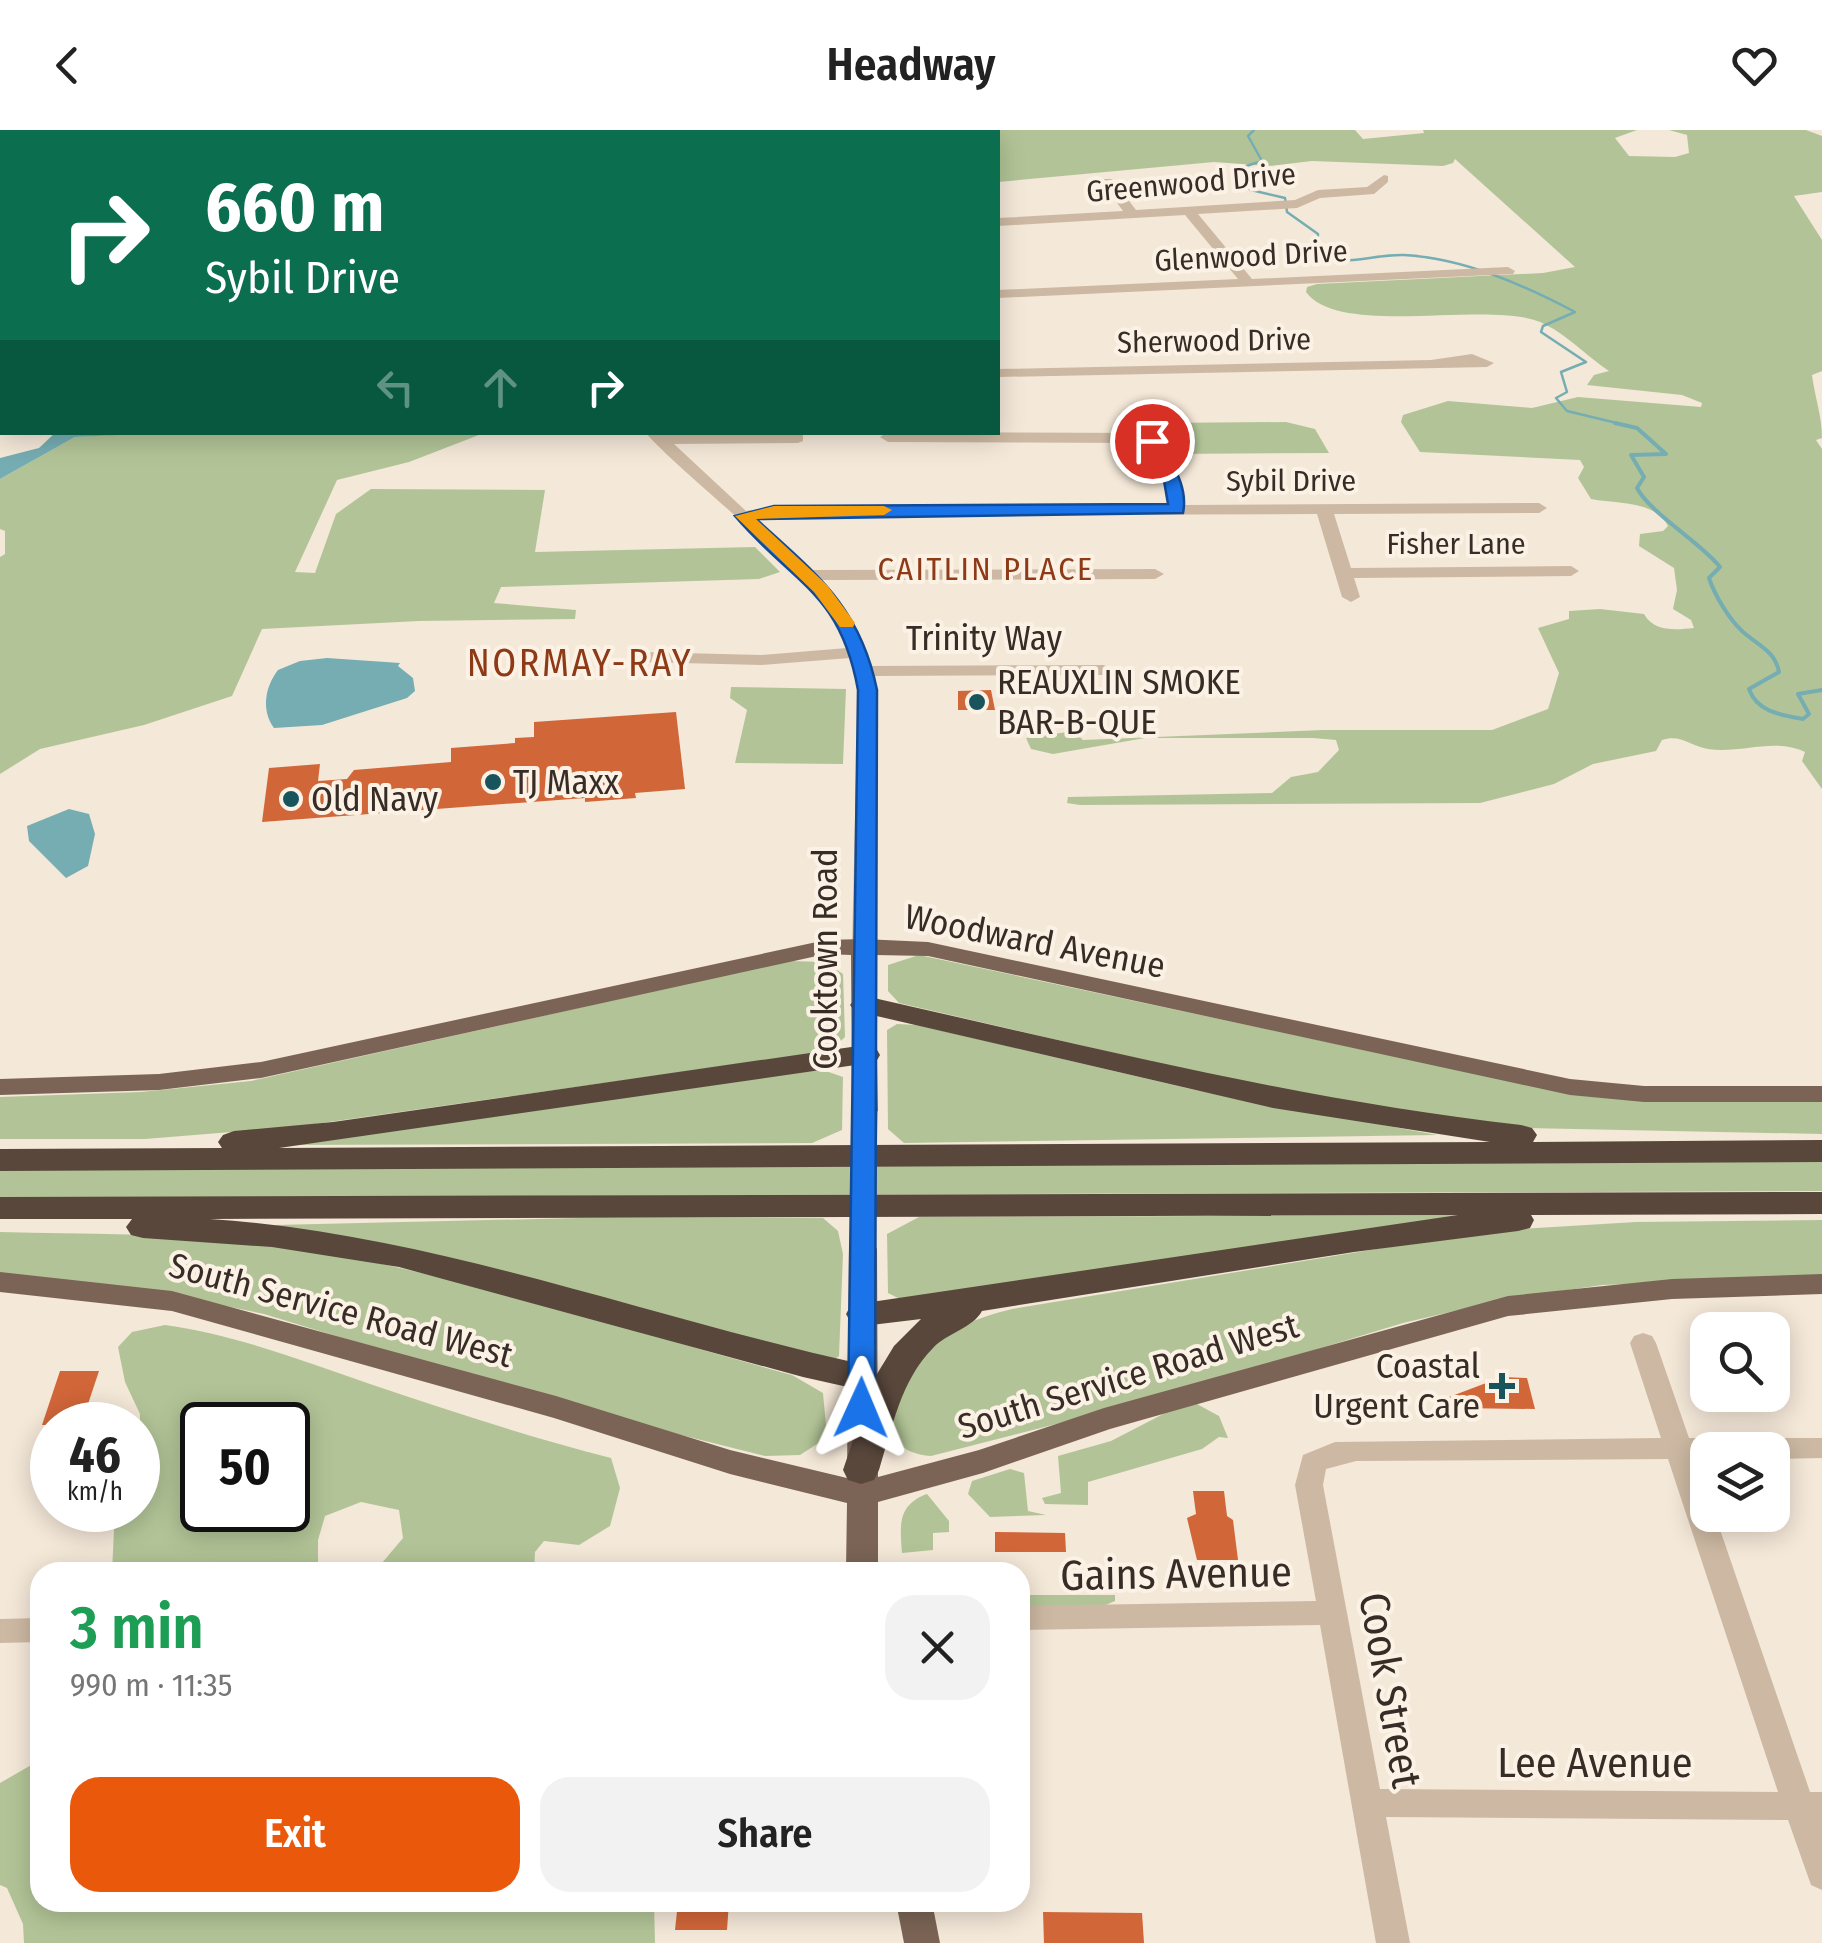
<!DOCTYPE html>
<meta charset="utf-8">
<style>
body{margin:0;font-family:"Fira Sans Condensed",sans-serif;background:#f2f2f2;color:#222;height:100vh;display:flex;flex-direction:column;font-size:38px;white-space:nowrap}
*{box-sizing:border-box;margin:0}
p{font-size:32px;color:#767676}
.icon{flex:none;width:55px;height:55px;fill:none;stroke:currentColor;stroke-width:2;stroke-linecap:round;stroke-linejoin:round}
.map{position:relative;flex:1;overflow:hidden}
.side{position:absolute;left:30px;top:1432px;width:1000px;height:350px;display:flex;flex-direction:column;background:#fff;border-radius:30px;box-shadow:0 5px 25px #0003}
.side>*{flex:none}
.top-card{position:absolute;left:0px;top:0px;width:1000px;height:305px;box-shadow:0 5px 25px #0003;background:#0b6e4f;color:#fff;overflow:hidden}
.tools{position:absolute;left:1690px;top:1182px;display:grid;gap:20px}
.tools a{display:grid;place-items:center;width:100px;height:100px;border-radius:20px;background:#fff;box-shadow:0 5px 25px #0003;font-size:50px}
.speed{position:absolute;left:30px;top:1272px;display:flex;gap:20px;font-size:50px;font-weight:700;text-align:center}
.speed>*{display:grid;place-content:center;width:130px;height:130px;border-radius:50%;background:#fff;box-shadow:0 5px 25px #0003;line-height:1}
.speed small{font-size:25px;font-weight:400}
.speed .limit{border:5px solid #111;border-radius:15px;background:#fff;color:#111}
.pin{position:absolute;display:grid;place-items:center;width:85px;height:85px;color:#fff;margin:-42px;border:5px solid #fff;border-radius:50%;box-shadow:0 2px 10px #0007}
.me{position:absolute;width:110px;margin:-55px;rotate:1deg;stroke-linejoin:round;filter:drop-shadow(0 0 8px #0008)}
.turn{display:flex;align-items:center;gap:35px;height:210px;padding:0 40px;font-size:45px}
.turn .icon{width:130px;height:130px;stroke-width:2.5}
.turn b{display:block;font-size:70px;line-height:85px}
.lanes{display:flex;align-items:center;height:95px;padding:0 40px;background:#0003;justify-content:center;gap:50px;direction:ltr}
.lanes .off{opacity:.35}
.round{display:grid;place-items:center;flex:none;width:105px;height:105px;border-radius:30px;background:#f2f2f2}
.overview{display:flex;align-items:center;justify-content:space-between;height:170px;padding:0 40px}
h1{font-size:60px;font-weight:600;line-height:75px;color:#1e9e55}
.action{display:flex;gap:20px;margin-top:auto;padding:20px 40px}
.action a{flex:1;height:115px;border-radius:30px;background:#ea580c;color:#fff;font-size:40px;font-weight:600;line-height:115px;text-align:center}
.action a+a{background:#f2f2f2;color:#222}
header{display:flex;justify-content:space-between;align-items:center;height:130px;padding:0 40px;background:#fff;font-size:45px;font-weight:600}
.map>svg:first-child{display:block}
</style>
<header><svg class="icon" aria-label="back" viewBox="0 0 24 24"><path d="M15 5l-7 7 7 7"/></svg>Headway<svg class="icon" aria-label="heart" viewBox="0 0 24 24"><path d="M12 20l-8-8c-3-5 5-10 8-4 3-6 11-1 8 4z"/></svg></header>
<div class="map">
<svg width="1822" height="1813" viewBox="0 0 1822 1813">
<rect width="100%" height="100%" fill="#f4e8d8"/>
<g fill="#b2c497" fill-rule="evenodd">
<path d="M598 0H1355L1363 9 1424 3 1423 0H1637L1615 8 1629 26 1675 27 1689 23 1687 5 1669 0H1806L1822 6V62L1794 66 1822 110V241L1812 245C1815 268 1822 286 1822 308L1816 310 1822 319V659L1802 631 1805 622C1775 607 1740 624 1708 619 1690 616 1681 604 1662 610L1656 621 1593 634 1554 654 1480 673 1080 675 1067 673 1068 667 1272 663 1291 647 1318 642 1339 620 1336 610 1313 608H1145L1053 624 1031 619 1026 608 1074 601 1083 610 1323 600H1492L1548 579 1559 543 1538 498 1569 489V481L1600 479 1644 484C1654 502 1675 500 1694 498L1691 490 1673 479 1677 460 1674 438 1639 416 1640 404 1663 401 1668 396C1655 370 1616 374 1591 369L1578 348 1584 337 1580 330 1420 322 1401 292 1403 285 1448 271 1532 278 1578 267 1701 277 1702 273 1682 265 1587 255 1594 245 1609 241C1586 226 1566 203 1540 192 1488 170 1339 208 1306 162L1307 157 1317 154 1543 143 1575 137 1455 29 1453 33 1443 36 1312 31 1269 36 1214 32 998 52V2Z"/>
<path d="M1286 292 1315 299 1329 323 1167 324 1159 293Z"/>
<path d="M162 302 484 303 409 332 337 350 295 442 315 443 336 384 371 359 545 360 535 422 755 417 780 442 759 449 501 457 494 473 576 480 575 489 419 491 262 499 232 566 144 595 40 619 0 644V427L5 424V401L0 399V349L75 307Z"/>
<path d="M731 557 846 559 843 634 735 633 747 580 730 568Z"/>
<path d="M919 825 1524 954 1822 971V1004L1526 998 1316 970 899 873 888 861V835Z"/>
<path d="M789 831 825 832 843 844 845 907 830 921 294 997 145 1009H0V967L141 962 251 951Z"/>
<path d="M897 894 917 895 1195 960 1437 1005 904 1013 888 999 887 900Z"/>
<path d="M797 941 823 940 843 947 842 1000 812 1013 284 1015Z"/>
<path d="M1822 1031V1061L0 1068V1036Z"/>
<path d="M1467 1085 900 1169 888 1163 887 1104 919 1087Z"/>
<path d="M579 1088H823L838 1101 843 1124 839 1226 835 1229 274 1098 275 1095Z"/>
<path d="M1822 1090V1147L1602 1155 1506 1169 1403 1193 1143 1272 931 1326C883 1322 891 1290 901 1256 904 1246 906 1233 913 1227 941 1201 976 1188 1012 1179L1486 1101 1636 1092Z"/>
<path d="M0 1102C109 1105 220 1102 327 1123 484 1152 638 1203 792 1245L823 1263 826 1296 820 1312 800 1325 765 1326 565 1276 264 1184 157 1162 0 1147Z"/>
<path d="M165 1195C236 1205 304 1231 370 1254 450 1281 529 1307 611 1328L620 1358 610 1396 579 1415 544 1411 535 1422 534 1442H367L382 1433 403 1408 399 1380 361 1372 325 1386 318 1410V1442H112L115 1380H138L140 1284 125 1252 118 1217 132 1202ZM202 1295H288V1380H202Z"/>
<path d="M1195 1273 1219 1286 1228 1308 1219 1307 1202 1319 1088 1352V1375L1045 1374 1042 1368 1061 1363 1058 1326 1111 1311 1169 1281Z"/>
<path d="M1010 1339 1024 1343 1028 1381 1046 1385 990 1387 968 1364 972 1351Z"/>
<path d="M927 1364 949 1391V1402L933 1403V1420L902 1423C900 1396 897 1375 927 1364Z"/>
<path d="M1020 1465H1115V1471L1101 1477H1020Z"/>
<path d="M40 1630V1772L654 1773 655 1813H24L23 1794 7 1758 0 1755V1653Z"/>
</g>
<g fill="#75adb3">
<path d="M56 302H162V303L75 307 0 349V328L39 318Z"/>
<path d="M327 528 400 533 398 536 413 548 415 561 407 568 322 595 274 598C261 580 265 557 278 540L300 531Z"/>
<path d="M69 679 89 684 95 704 88 736 66 748 29 711 27 696Z"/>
</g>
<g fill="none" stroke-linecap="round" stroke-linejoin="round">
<path stroke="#75adb3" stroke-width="2.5" d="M1254 0 1248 6 1262 31 1243 37 1239 52 1251 60 1285 68 1287 82 1318 104 1317 118 1326 129C1353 134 1378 124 1404 125 1463 128 1524 155 1575 182L1543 196 1541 202 1586 232 1561 242 1567 262 1556 268 1567 281 1625 295"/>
<path stroke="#75adb3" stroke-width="4" d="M1615 293 1637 298 1666 324 1631 325 1644 347 1637 358C1651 384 1700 412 1720 437L1709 448C1715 466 1729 489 1743 502 1758 515 1775 521 1779 542L1749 559C1757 582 1781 585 1803 589L1809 584 1798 564 1822 560"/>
</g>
<g fill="#d16639">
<path d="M991 560 995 580H958V561Z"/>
<path d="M676 582 685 659 635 663 636 668 585 672V668L262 692 269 638 320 634 318 651 347 649 354 640 451 632V618L515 613V608L534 607V592Z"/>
<path d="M60 1241H99L81 1295H42Z"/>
<path d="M1502 1247 1527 1248 1535 1279 1456 1278 1436 1272Z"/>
<path d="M1193 1361H1224L1227 1386 1233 1390 1238 1430H1197L1187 1388 1196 1384Z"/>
<path d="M995 1402 1065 1403 1066 1422H995Z"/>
<path d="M678 1772H729L727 1800H675Z"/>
<path d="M1043 1782 1142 1783 1144 1813H1044Z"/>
</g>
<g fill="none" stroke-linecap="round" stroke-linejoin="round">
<g fill="#cdb9a3" fill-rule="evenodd">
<path d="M1384 45 1388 46V52L1374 64 1320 68 1297 78 1198 84 1252 149 1508 137 1515 141 1513 144 998 168V160L1238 149 1185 85 998 96V88L1123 81 1102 52 1104 49H1112L1136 80 1295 70 1318 60 1367 57Z"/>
<rect x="0" y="134" width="2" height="8"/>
<path d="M1472 224 1494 233 1487 237 998 247V239L1431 230Z"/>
<path d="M645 302 803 305V311L798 313 674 314 746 381 779 376 1169 375 1161 336 1150 330 1143 313 888 312 880 307 888 302 1146 303 1157 308 1163 325 1176 334 1185 375 1539 373 1547 378 1539 383 1334 384 1351 438 1571 436 1579 441 1571 446 1354 448 1360 467 1351 472 1342 467 1317 384 779 386 755 389 810 440 1155 439 1164 444 1155 449 821 450C847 475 862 504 870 536L1104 535 1113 540 1104 545 873 546 876 560 874 816 863 822 852 816 858 560 850 528 761 535 642 532 633 527 642 522 761 525 847 518C832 454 692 356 645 302Z"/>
<path d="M1643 1203 1652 1206 1656 1213 1689 1308H1822V1328L1772 1329V1320H1708V1329H1696L1708 1363V1385H1715L1810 1662H1822V1760L1811 1755 1788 1690 1386 1687 1410 1813H1376L1320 1495 1020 1500V1476L1316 1471 1295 1355 1303 1325 1335 1312 1661 1308 1630 1213 1634 1206ZM1668 1329 1778 1662 1380 1659 1323 1355 1326 1339 1356 1331Z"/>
<path d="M40 1488V1512L0 1513V1489Z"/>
</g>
<g fill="#7b6455" fill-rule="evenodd">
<path d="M863 809 928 812 1570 949 1644 956H1822V972H1644L1570 965 928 826 875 825 878 981 865 989 852 981 851 825 826 824 261 948 159 960 0 965V949L159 944 261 932 826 810Z"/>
<path d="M863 1109 873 1112 877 1119 878 1347 979 1320 1104 1278 1508 1166 1672 1149 1822 1144V1164L1672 1169 1508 1186 1110 1299 983 1343 878 1372V1442H846L847 1373 730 1344 554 1288 172 1181 0 1162V1142L172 1161 556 1266 730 1320 847 1348 849 1119 853 1112Z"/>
<path d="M896 1772H932L940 1813H904Z"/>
</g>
<g fill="#59473c" fill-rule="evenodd">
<path d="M865 866C1083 915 1298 970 1521 995L1532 998 1537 1005 1533 1012 1822 1010V1032L0 1041V1019L222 1018 218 1012 223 1005 234 1001 333 992 865 915 876 918 880 925 876 932 279 1018 1490 1012 1273 978 855 881 850 875 855 869Z"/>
<path d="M1822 1062V1084L1531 1085 1534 1090 1530 1098 1518 1101 1354 1122 982 1181C973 1198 947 1203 933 1218 901 1250 892 1298 879 1340L874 1350 861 1354 848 1350 843 1340 871 1257 861 1260 803 1247 399 1137 272 1117 143 1108 131 1105 126 1097 132 1089H0V1067ZM1458 1085 851 1175 846 1184 851 1193 863 1196 921 1189 894 1216 877 1244 874 1238 861 1234C643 1186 433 1104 210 1089Z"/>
</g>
<path stroke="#7b6455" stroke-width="25" d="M863 1119 865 981"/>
</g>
<path fill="#1a73e8" stroke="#114b97" stroke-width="2.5" d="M1147 307H1158C1169 331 1189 354 1183 383L756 389C816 444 860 476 877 560L875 1278 871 1285H852L848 1278 858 560C840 461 793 454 735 386L774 376 1168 374 1162 339 1149 327Z"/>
<path fill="#f59e0b" d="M774 376H884L892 380 884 385 756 389 827 455 855 493 853 497H840L814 462 735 386Z"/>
<g fill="#18545c" stroke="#fbf2e5" stroke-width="4">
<circle cx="977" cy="572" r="10"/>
<circle cx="493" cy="652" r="10"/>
<circle cx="291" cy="669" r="10"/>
<path d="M1497 1241h10v10h10v10h-10v10h-10v-10h-10v-10h10z"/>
</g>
<g text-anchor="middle" stroke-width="8" stroke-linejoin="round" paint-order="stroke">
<g font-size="30" fill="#372c26" stroke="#fbf2e5">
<text transform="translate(1191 53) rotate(-5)" y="10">Greenwood Drive</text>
<text transform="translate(1251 126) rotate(-3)" y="10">Glenwood Drive</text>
<text transform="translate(1214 211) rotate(-1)" y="10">Sherwood Drive</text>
<text x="1291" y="361">Sybil Drive</text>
<text x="1456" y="424">Fisher Lane</text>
</g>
<g font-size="32" letter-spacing="2.5" fill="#8e3a17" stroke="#fbf2e5">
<text x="986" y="450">CAITLIN PLACE</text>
</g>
<g font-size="35" fill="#372c26" stroke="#fbf2e5">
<text x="984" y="520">Trinity Way</text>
<text transform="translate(1035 811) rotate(11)" y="12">Woodward Avenue</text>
<text transform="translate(825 829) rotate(-90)" y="12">Cooktown Road</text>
<text transform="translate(341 1180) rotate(15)" y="12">South Service Road West</text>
<text transform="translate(1128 1246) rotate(-17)" y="12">South Service Road West</text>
</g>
<g font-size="35" fill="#372c26" stroke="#fbf2e5" text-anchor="start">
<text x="997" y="564">REAUXLIN SMOKE<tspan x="997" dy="40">BAR-B-QUE</tspan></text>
<text x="513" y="664">TJ Maxx</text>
<text x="311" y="681">Old Navy</text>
<text x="1480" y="1248" text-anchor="end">Coastal<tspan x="1480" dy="40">Urgent Care</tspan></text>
</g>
<g font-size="38" letter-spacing="2.5" fill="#8e3a17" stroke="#fbf2e5">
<text x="580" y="546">NORMAY-RAY</text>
</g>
<g font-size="42" fill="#372c26" stroke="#fbf2e5">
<text transform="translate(1176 1443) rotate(-1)" y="15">Gains Avenue</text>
<text transform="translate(1391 1560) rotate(80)" y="15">Cook Street</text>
<text x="1595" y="1647">Lee Avenue</text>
</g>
</g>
</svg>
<div class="tools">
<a><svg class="icon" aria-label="search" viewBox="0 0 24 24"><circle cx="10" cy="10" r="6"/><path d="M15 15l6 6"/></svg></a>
<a><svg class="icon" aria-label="layers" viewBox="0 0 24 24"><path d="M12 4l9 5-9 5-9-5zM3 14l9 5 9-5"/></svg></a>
</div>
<div class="speed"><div>46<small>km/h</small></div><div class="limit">50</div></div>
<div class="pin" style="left:1152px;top:311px;background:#d93025"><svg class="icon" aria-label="arrive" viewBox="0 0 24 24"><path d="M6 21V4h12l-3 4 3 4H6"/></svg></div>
<svg class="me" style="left:861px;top:1278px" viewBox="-20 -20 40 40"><path d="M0-17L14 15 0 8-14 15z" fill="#1a73e8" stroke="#fff" stroke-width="4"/></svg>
<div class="top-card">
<div class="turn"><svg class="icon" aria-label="right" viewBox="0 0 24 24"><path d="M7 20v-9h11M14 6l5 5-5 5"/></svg><div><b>660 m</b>Sybil Drive</div></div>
<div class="lanes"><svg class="icon off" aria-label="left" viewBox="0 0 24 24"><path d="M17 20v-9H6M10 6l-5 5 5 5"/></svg><svg class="icon off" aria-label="ahead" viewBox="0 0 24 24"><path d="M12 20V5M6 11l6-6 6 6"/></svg><svg class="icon" aria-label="right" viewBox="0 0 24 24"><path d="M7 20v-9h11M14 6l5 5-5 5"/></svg></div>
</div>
<section class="side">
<div class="overview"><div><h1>3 min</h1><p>990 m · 11:35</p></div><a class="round"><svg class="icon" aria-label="close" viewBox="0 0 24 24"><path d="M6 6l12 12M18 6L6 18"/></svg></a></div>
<div class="action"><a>Exit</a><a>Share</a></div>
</section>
</div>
